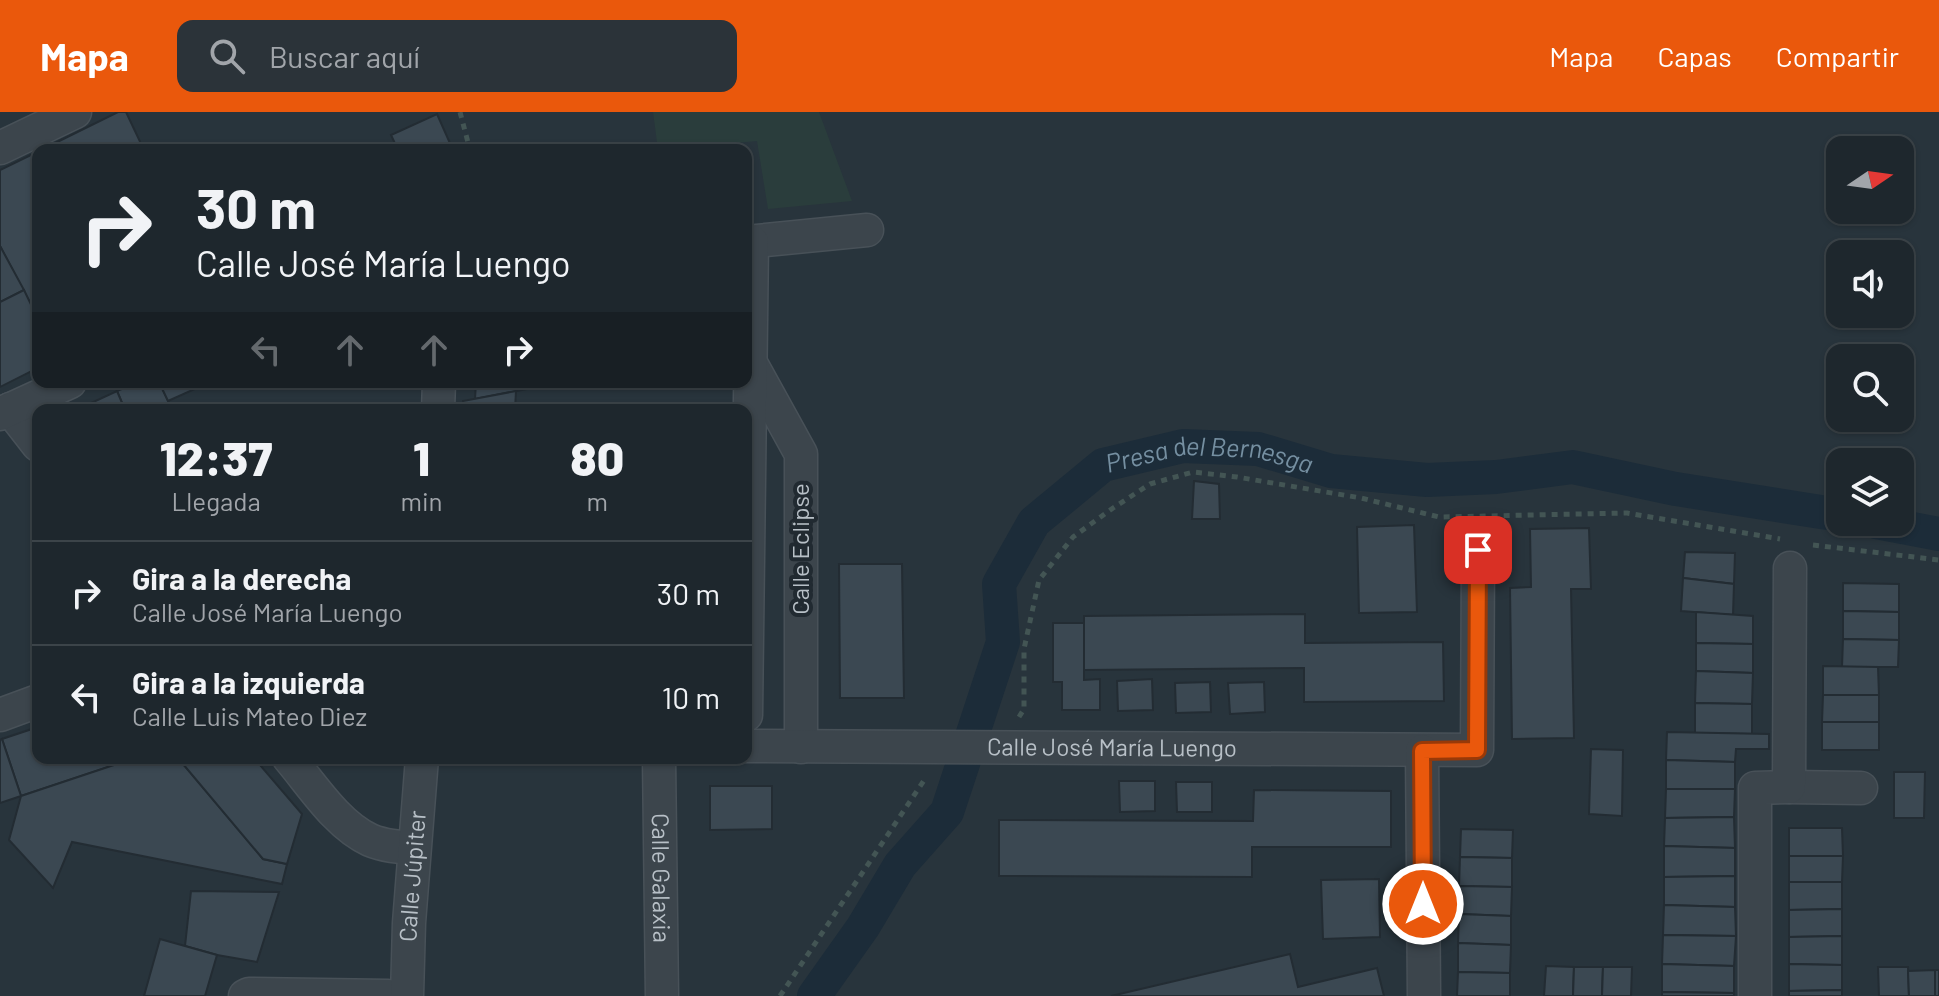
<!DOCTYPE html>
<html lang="es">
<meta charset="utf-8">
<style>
body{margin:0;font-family:Barlow,sans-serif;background:#2b3339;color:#f1f3f6;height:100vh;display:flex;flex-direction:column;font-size:30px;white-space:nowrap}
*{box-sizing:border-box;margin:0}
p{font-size:26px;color:#a1a5aa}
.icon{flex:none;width:44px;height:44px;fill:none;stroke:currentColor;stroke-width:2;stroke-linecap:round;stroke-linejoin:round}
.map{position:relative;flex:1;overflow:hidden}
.details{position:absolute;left:32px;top:292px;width:720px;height:360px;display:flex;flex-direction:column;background:#1e272d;border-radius:16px;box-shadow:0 2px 6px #0004,0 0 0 2px #3c4449}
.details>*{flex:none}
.guide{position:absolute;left:32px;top:32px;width:720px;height:244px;border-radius:16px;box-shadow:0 2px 6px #0004,0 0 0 2px #3c4449;background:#1e272d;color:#f1f3f6;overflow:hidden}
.needle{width:52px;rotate:77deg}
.fabs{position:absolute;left:1826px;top:24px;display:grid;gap:16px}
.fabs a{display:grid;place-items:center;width:88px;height:88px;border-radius:16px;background:#1e272d;box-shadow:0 2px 6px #0004,0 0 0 2px #3c4449;font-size:40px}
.pin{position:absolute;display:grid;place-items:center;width:68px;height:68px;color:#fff;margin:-34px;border-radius:16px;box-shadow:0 4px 12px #0006}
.me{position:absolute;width:88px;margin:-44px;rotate:0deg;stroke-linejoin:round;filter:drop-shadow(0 0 6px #0008)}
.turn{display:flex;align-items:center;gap:28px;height:168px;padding:0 32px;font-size:36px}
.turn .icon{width:104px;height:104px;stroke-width:2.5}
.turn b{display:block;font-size:56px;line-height:68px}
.lanes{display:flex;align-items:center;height:76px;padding:0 32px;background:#0003;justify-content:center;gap:40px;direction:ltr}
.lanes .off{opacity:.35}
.eta{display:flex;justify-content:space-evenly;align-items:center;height:136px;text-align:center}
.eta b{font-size:48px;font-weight:800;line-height:56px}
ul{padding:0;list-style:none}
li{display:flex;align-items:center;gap:24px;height:104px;padding:0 32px;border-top:2px solid #3c4449}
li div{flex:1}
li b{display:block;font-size:30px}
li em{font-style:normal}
header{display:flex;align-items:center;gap:48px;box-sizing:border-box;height:112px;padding:0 40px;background:#ea580c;color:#fff}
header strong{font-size:38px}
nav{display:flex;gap:44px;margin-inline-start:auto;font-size:28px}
.search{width:560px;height:72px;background:#2b3339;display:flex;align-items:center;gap:20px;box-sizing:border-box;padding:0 28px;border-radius:16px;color:#a1a5aa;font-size:30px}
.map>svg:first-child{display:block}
</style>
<header>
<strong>Mapa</strong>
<div class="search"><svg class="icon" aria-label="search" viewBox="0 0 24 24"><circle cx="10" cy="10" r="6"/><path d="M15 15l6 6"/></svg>Buscar aquí</div>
<nav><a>Mapa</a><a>Capas</a><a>Compartir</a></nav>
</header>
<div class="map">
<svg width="1939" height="884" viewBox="0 0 1939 884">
<rect width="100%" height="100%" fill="#28343c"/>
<path fill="#2a3d3c" d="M653 0H819L852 89 768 97 757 29 658 38Z"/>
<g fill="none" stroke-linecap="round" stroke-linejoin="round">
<g stroke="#1c2c39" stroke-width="34">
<path d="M1876 410 1939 422"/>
<path id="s1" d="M814 884 863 815 900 753 947 700 1003 530 999 472 1034 410 1103 353 1183 334 1258 337 1331 359 1427 368 1496 365 1573 355 1676 377 1840 403"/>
</g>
</g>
<g fill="#3b4852" stroke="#232c33" stroke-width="2">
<path d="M118 0H126L144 38H41Z"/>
<path d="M437 2 453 38H398L391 23Z"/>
<path d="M37 40 38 187 30 191 0 134V58Z"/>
<path d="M0 134 24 178 0 190Z"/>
<path d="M24 178 38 207V256L0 275V190Z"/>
<path d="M138 270H159L171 295 163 298H125L117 279Z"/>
<path d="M159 270H205L206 272 168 289Z"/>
<path d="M476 270H538V275L475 287Z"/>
<path d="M117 279 125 298H76Z"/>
<path d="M516 279 515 298H463V289Z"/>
<path d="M1194 369 1219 372 1220 407H1192Z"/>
<path d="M1414 413 1417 500 1359 501 1357 415Z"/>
<path d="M1589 416 1591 477H1571L1574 626 1512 627 1510 476 1531 475 1530 417Z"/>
<path d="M1685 440 1735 441 1734 472 1683 466Z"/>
<path d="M839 452H902L904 586H840Z"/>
<path d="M1683 466 1734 472 1733 503 1681 499Z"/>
<path d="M1843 471 1899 472V500L1843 499Z"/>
<path d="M1843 499 1899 500V528L1843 527Z"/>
<path d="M1696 500 1753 504V532L1696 531Z"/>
<path d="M1305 502V531L1443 530 1444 589 1304 590V556L1084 558V504Z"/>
<path d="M1053 511H1084V568L1100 567V598H1062V570H1053Z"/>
<path d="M1843 527 1899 528 1898 555H1842Z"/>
<path d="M1696 531 1753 532V561L1696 559Z"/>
<path d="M1823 554 1878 555 1879 583H1823Z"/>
<path d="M1696 559 1753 561 1752 592 1695 591Z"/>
<path d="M1152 567 1153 598 1118 599 1117 569Z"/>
<path d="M1210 570 1211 600 1176 601 1175 571Z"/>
<path d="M1264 570 1265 600 1230 602 1228 571Z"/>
<path d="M1823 583H1879V610H1822Z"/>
<path d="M1695 591 1752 592V622L1695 621Z"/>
<rect x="1822" y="610" width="57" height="28"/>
<path d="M38 615V646H135L21 684 2 627Z"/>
<path d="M1667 620 1769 622V637H1736L1735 650 1666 648Z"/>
<path d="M2 627 21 684 0 691V628Z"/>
<path d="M1591 637 1623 638 1622 704 1589 702Z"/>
<path d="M135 646H178L263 747 287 752 282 772 72 730 53 776 9 728 21 684Z"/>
<path d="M178 646H254L302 702 287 752 263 747Z"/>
<path d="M1666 648 1735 650V677H1666Z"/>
<path d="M1894 660H1925L1924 706H1894Z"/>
<path d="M1119 669H1155V699L1120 700Z"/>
<path d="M1176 670H1212V700H1177Z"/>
<path d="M710 674H772V717L710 718Z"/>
<path d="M1666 677H1735L1734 705 1665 706Z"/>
<path d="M1254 678 1391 679V735H1252V765L999 764V708L1253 709Z"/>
<path d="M1734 705 1735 736 1664 734 1665 706Z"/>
<path d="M1789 716H1842L1843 744H1789Z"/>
<path d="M1461 717 1513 718 1512 746 1460 745Z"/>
<path d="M1664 734 1735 736V764L1664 765Z"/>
<path d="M1789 744H1843L1842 770H1789Z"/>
<path d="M1460 745 1512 746V775L1459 774Z"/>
<path d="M1735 764V795L1664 793V765Z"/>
<path d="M1379 767 1380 825 1323 827 1321 768Z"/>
<path d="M1789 770H1842V797L1789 798Z"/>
<path d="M1459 774 1512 775 1511 804 1459 802Z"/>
<path d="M191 779 279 780 257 850 217 843 185 834Z"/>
<path d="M1664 793 1735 795 1736 824 1663 823Z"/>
<path d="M1842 797V824L1789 825V798Z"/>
<path d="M1459 802 1511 804V833L1458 831Z"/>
<path d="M1663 823 1736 824 1734 854 1662 852Z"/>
<path d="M1842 824V853L1789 852V825Z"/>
<path d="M160 827 217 843 205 884H144Z"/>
<path d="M1458 831 1511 833 1510 861 1458 860Z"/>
<path d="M1290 842 1298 875 1377 856 1384 884H1111Z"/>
<path d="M1662 852 1734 854V881L1662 880Z"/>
<path d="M1789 852 1842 853V878L1789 879Z"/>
<path d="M1546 854 1574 855 1573 884H1544Z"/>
<path d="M1574 855H1603L1602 884H1573Z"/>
<path d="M1603 855H1632L1631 884H1602Z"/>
<path d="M1878 855H1908L1909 884H1879Z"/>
<path d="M1935 858V884H1909L1908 859Z"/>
<rect x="1935" y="858" width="4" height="26"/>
<path d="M1458 860 1510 861V884H1457Z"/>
<path d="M1842 878V884H1789V879Z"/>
<path d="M1662 880 1734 881V884H1662Z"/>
</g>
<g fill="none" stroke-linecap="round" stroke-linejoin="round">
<g stroke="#485158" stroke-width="35">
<g id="minor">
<path d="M0 36 75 0"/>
<path d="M746 130 867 118"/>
<path d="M753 255 801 342V635"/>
<path d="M10 297 38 333"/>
<path d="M438 298 439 270"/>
<path d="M0 302 70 270"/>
<path d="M0 603 38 589"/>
<path d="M746 603 752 130"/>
<path id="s2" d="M746 634 1477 638 1478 438"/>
<path d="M1422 639 1424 884"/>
<path d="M289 646C312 673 337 713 370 728 384 734 399 735 414 736"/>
<path id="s3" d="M659 646 662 884"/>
<path d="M1789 675 1861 676"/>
<path d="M245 884 249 882 388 884"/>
<path id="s4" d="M407 884 409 811 422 646"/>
<path d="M1755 884V676L1789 675 1790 456"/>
</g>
</g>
<g stroke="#435554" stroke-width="5" stroke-dasharray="6 6" stroke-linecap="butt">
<path d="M460 0 470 38"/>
<path d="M1813 433 1939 448"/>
<path d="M1019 605 1024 597V537L1039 468 1073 425 1113 396 1150 372 1193 360 1237 365 1361 386 1439 405 1627 401 1780 427"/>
<path d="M780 884 925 667"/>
</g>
<use href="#minor" stroke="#3c454c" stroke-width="32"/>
</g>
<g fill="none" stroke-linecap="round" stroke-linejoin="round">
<g stroke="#983908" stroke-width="20">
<path id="route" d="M1423 792 1422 639 1477 638 1478 438"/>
</g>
<use href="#route" stroke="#ea580c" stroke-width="14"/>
</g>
<g text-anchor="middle" stroke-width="8" stroke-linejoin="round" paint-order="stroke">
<g font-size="24" fill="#b8c0c7" stroke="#212a31">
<text transform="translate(801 437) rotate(-90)" y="8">Calle Eclipse</text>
<text dy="8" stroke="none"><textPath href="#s2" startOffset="366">Calle José María Luengo</textPath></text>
<text dy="8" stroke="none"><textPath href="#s4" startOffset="120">Calle Júpiter</textPath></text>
<text dy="8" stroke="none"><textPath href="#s3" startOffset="120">Calle Galaxia</textPath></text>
</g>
<g font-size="26" font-style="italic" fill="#758fa1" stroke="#212a31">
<text dy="9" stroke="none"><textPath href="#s1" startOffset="734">Presa del Bernesga</textPath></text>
</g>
</g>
</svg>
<div class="fabs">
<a><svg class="needle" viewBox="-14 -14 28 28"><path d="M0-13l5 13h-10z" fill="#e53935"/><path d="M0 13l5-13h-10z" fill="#a1a5aa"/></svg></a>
<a><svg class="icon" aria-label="sound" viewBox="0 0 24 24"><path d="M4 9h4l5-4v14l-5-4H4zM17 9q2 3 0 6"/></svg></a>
<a><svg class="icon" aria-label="search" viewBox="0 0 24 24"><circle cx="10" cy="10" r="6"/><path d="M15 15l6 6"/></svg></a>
<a><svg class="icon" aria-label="layers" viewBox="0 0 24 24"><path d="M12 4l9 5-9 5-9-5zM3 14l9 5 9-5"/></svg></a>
</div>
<div class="pin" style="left:1478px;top:438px;background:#d93025"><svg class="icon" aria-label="arrive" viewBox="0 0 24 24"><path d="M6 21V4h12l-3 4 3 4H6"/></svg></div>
<svg class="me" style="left:1423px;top:792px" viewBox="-20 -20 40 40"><circle r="17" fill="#ea580c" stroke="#fff" stroke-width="3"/><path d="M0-11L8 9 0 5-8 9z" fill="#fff"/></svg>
<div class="guide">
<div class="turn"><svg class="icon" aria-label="right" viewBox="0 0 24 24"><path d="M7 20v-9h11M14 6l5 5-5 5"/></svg><div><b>30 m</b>Calle José María Luengo</div></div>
<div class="lanes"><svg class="icon off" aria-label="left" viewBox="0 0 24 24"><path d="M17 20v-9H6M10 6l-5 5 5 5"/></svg><svg class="icon off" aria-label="ahead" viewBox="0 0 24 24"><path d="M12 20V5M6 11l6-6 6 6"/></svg><svg class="icon off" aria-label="ahead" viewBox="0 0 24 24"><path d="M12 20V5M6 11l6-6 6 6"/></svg><svg class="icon" aria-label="right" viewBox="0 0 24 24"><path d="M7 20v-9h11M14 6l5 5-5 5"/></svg></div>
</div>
<section class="details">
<div class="eta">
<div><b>12:37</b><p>Llegada</p></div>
<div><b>1</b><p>min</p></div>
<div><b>80</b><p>m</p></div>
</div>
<ul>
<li><svg class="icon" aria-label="right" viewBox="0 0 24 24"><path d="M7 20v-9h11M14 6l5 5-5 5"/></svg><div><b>Gira a la derecha</b><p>Calle José María Luengo</p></div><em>30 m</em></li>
<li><svg class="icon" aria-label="left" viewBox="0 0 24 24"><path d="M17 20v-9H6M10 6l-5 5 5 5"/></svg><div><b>Gira a la izquierda</b><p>Calle Luis Mateo Diez</p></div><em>10 m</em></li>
</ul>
</section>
</div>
